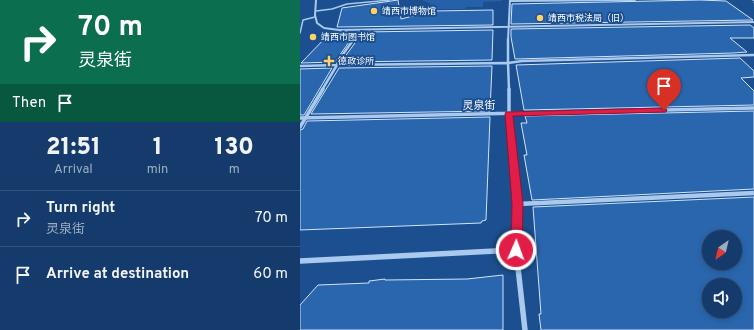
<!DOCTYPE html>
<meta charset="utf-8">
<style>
body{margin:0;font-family:Overpass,"Noto Sans SC",sans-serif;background:#214673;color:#f1f3f6;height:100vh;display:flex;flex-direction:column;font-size:15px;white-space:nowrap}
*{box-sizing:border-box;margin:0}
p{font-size:13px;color:#9dadc1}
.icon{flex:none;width:22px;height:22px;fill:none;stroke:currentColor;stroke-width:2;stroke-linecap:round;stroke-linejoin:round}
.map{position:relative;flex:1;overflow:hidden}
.panel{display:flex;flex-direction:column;background:#143b6b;width:300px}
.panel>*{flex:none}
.top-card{background:#0b6e4f;color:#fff;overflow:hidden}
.needle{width:26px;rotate:214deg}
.buttons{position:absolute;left:402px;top:230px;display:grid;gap:8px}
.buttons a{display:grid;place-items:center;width:40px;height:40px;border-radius:50%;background:#143b6b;box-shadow:0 2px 6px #0003,0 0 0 1px #33557e;font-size:20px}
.pin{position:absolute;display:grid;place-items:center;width:34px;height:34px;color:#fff;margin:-41px -17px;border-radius:50% 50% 50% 0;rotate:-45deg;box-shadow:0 0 4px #0007}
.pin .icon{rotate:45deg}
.me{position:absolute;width:44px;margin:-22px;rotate:2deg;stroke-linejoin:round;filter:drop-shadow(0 0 3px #0008)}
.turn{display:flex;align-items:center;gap:14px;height:84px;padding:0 12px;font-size:18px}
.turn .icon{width:52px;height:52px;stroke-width:2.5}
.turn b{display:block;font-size:28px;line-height:34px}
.then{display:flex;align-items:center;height:38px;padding:0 12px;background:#0003;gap:8px;font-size:15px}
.eta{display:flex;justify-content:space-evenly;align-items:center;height:68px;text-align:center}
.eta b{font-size:24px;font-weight:800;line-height:28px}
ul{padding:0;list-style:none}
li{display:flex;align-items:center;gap:12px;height:56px;padding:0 12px;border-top:1px solid #33557e}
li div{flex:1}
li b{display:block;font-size:15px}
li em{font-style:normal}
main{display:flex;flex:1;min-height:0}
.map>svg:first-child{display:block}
</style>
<main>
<section class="panel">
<div class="top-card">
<div class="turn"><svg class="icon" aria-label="right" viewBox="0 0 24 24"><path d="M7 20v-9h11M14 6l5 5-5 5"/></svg><div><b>70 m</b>灵泉街</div></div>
<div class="then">Then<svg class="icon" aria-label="arrive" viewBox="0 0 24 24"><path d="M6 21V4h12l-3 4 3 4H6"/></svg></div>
</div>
<div class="eta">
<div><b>21:51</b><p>Arrival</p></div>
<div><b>1</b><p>min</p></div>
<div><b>130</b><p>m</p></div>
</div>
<ul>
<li><svg class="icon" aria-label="right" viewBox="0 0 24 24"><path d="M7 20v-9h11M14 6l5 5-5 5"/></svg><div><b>Turn right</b><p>灵泉街</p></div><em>70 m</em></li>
<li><svg class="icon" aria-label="arrive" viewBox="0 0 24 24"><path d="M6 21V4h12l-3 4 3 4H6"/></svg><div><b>Arrive at destination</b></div><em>60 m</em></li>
</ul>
</section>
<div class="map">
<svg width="454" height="330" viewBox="0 0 454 330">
<rect width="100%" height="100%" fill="#1b4f8f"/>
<path fill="#2461a8" d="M122 0H201L202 1 183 2V7H166L165 9H135L129 3Z"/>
<g fill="#2a66ad" stroke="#cfe3fa" fill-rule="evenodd">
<path d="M98 0 101 19 133 11 193 10V25L37 27 42 8Z"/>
<path d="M400 0 426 1 453 20 211 24 212 4Z"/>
<path d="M450 25 454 28V38H430L447 52 433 53 215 59 211 37V29Z"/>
<path d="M193 30 192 60 41 62 63 32Z"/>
<path d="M36 32H56L35 62 1 63 29 34H35Z"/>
<path d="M440 58 454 71V77L441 78 454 91V105L224 110 216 65Z"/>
<path d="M192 66 190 111 11 114 39 68Z"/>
<path d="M32 68 4 115H0V69Z"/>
<path d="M454 111V189L232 200 224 155H227L221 123H227L225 116Z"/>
<path d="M190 117 186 220 182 221 181 223 0 230V130L3 129 7 121Z"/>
<path d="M454 197V330H241L239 314H241L233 207ZM409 237H435V263H409ZM409 285H435V311H409Z"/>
<path d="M203 275V330H0V305L18 285 69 283V281L85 279V280L167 279Z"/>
</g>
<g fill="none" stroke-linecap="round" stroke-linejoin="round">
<path stroke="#a9c9ee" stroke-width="1.5" stroke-dasharray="1 1.5" stroke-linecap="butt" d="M453 0 454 3"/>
<g stroke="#a9c9ee" stroke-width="1.5">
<path d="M16 11 32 9 47 4 90 0"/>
<path d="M0 33 3 20 15 17"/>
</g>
<g stroke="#a9c9ee" stroke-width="2">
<path d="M16 0 15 15 17 23 24 28 39 30 454 22"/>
<path d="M210 1 335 0"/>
<path d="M53 40 61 30"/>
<path d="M208 40 210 0"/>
</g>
<g stroke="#a9c9ee" stroke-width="2.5">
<path d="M208 39V63L222 61 454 55"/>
<path d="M0 66 37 65 38 61 54 39"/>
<path d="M22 90 37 65 208 63 209 90"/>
</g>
<g stroke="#a9c9ee" stroke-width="3.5">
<path d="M209 89V114L213 153"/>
<path d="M0 118 454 108"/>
<path d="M0 127 23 89"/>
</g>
<g stroke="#a9c9ee" stroke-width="4.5">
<path d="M213 152 218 204 217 232"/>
<path d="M218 204 454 193"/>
</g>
<g stroke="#a9c9ee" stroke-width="5.5">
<path d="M216 250 225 330"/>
<path d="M0 261 216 250 217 231"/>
</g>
</g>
<path fill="#e11d48" stroke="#92132f" d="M364 108 367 110 366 112 213 116 223 204 222 250 220 253 216 254 212 253 211 250 212 204 205 114 206 112Z"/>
<g fill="#ffd166" stroke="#1b4f8f" stroke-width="1.5">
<circle cx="74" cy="11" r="4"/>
<circle cx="240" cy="18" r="4"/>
<circle cx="13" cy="37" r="4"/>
<path d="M27 55h4v4h4v4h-4v4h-4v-4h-4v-4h4z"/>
</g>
<g text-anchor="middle" stroke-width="4" stroke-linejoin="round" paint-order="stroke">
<g font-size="9" fill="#fff" stroke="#1b4f8f" text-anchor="start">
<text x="82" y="14">靖西市博物馆</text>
<text x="248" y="21">靖西市税法局（旧）</text>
<text x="21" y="40">靖西市图书馆</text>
<text x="38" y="64">德政诊所</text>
</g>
<g font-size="11" fill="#fff" stroke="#1b4f8f">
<text transform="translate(179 105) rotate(-1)" y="4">灵泉街</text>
</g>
</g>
</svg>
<div class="buttons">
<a><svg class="needle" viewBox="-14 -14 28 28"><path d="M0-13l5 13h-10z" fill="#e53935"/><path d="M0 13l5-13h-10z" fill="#9dadc1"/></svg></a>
<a><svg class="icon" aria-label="sound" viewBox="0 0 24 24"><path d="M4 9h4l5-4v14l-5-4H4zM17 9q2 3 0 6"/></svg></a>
</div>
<div class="pin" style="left:364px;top:110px;background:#d93025"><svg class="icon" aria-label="arrive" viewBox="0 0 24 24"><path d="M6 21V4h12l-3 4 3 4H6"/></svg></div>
<svg class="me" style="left:216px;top:250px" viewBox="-20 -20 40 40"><circle r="17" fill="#e11d48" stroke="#fff" stroke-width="3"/><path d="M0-11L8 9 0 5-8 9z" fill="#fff"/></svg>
</div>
</main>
